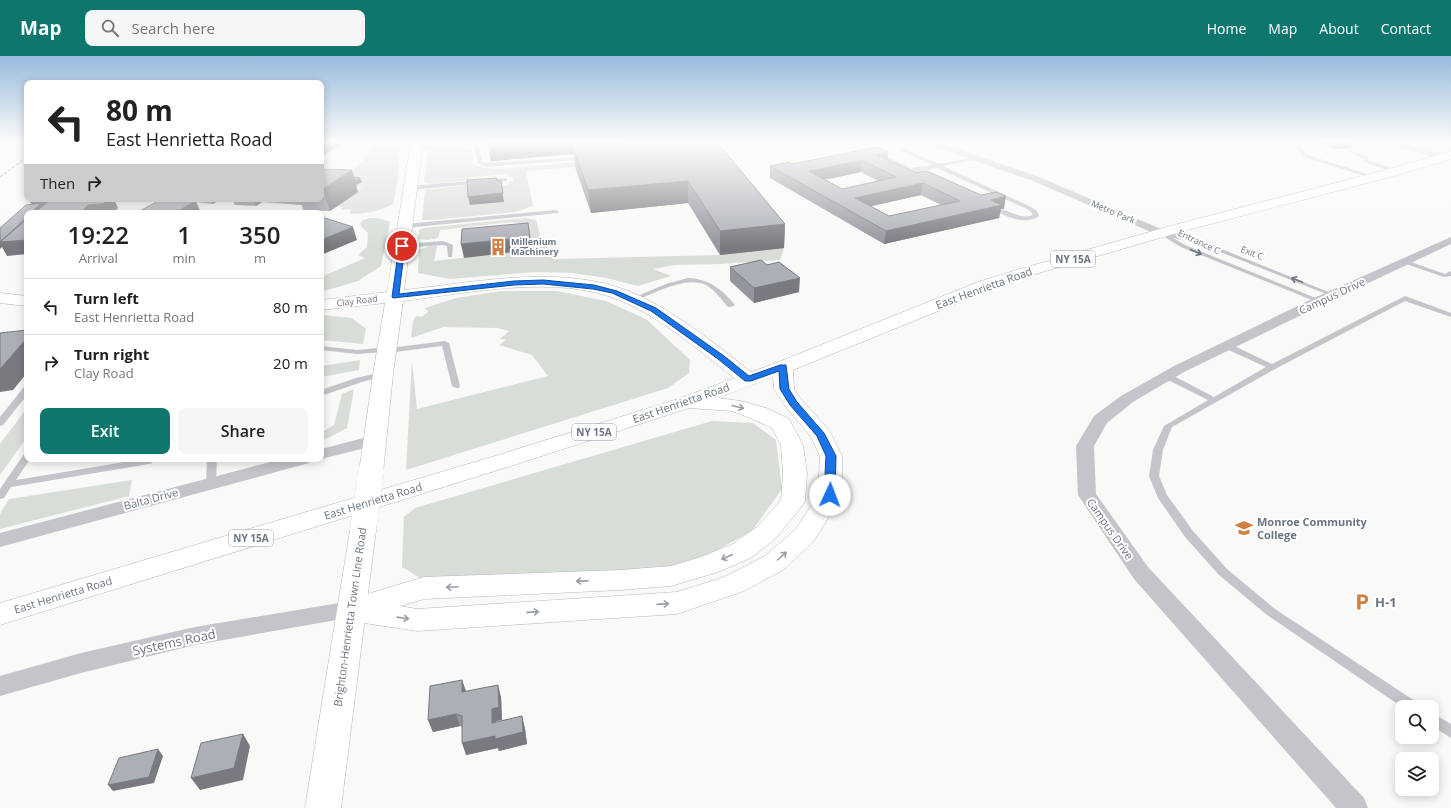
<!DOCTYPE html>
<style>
body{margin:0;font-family:"Open Sans",sans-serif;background:#f6f6f6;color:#222;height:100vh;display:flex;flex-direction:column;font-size:15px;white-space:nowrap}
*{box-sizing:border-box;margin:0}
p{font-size:13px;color:#767676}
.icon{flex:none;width:22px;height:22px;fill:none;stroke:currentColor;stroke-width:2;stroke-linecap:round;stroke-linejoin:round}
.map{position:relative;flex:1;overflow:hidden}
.drawer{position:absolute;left:24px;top:154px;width:300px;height:252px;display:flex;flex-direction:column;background:#fff;border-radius:8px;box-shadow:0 2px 10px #0003}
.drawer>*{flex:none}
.top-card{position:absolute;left:24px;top:24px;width:300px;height:122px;border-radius:8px;box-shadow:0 2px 10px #0003;background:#fff;color:#222;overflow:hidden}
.tools{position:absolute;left:1395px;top:644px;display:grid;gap:8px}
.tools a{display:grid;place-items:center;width:44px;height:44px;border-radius:8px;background:#fff;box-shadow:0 2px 10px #0003;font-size:20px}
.pin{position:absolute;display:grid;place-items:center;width:34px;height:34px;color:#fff;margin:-17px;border:2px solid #fff;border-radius:50%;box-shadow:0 1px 4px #0007}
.me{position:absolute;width:44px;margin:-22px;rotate:2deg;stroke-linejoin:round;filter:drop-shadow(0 0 3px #0008)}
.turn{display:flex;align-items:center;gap:14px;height:84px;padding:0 16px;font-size:18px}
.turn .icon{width:52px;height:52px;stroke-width:2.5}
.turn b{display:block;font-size:28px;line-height:34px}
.then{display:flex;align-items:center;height:38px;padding:0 16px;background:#0003;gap:8px;font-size:15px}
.eta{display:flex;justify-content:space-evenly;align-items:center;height:68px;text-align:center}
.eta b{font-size:24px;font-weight:600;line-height:28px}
.cta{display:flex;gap:8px;margin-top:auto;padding:8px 16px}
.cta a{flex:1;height:46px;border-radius:8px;background:#0f766e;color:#fff;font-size:16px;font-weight:600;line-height:46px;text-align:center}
.cta a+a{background:#f6f6f6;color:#222}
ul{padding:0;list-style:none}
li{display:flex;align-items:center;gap:12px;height:56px;padding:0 16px;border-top:1px solid #e0e0e0}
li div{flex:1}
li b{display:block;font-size:15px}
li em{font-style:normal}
header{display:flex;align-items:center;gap:24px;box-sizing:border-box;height:56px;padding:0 20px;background:#0f766e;color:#fff}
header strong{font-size:19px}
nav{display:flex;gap:22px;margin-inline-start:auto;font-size:14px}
.search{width:280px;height:36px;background:#f6f6f6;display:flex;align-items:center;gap:10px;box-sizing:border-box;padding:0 14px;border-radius:8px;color:#767676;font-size:15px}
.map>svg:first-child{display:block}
</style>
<header>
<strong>Map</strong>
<div class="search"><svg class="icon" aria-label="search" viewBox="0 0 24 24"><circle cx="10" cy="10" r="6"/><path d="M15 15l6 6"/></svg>Search here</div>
<nav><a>Home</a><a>Map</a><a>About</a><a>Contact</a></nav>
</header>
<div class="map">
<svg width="1451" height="752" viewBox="0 0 1451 752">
<rect width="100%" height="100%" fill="#f9f9f7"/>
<g fill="#d8ddd7">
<path d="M701 86H717L720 92 712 99 526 115 533 150 516 156 432 164H422L425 134 468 129 470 149 504 146 502 130 508 129 509 126 513 125V121H509L507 118 470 121 468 124 431 128 424 126 428 96C440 89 458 88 471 94L473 109 483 112 500 113 701 95Z"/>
<path d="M367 90H394L400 92 398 122 393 148C380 155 365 158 350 158L351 153 341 154 342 151 337 150 357 136H356L362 131H354L361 126 321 115 352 116 374 91Z"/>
<path d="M370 162H378L390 166 381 210 358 225 321 236V221L365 202 358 199 367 191 368 177 361 170 360 167 363 164Z"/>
<path d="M526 162 536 164 541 182 555 203 720 199 784 192 780 204 720 208 674 209 653 213 671 220 638 230 606 222 573 217 536 216 450 223 418 217 419 194 430 190H437L434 205 532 194 524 168 512 166 440 174 438 182 428 184 418 183 419 174 423 172Z"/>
<path d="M501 235H557L606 245 646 263 690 304 689 317 668 332 406 414 412 305 417 353 548 320 532 299 499 289 506 284 500 283 509 275 497 272 443 271 411 282 413 265 416 260 422 261 429 255 424 253 428 251 456 242Z"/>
<path d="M321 259 352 262 366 273 363 288 321 284Z"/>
<path d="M360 304 359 314 321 321V310Z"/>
<path d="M354 333 347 372 330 381 321 384V377L334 369 342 338Z"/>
<path d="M27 352V381L0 419V388Z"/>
<path d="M712 365 753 367 776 384 782 433 752 475 690 509 615 516 420 522 402 511 404 461 415 452Z"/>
<path d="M132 424 129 440 0 473V458L9 443Z"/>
</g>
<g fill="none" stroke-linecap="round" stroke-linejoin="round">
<g stroke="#b4b7bc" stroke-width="1">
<g id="secondary">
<path d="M411 86H423L404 234C480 226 568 206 640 240 682 260 719 291 755 319L758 323 755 327 748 329 741 327C703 298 663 262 619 244 557 218 468 237 403 245L393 318 383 416 379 421 371 424 363 421 359 416 373 318 385 247 321 254V244L387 236Z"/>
<path d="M0 237 27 240V250L0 247Z"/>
<path d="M363 465 372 468 376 474 341 752H305L350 474 354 468Z"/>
</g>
</g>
<g stroke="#b5b7bc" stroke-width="1">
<path id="primary" d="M1451 95V103L1401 118 1184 175 1032 219 990 234 793 314 794 333 801 343 829 374 842 400V439L814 485 783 514 744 535 677 558 417 575 351 565 341 562 337 554 341 546 424 521 621 514 671 510 701 501 733 488 758 470 781 444 783 417 781 389 772 372 750 362 732 355 689 352 511 410 0 569V547L495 400 678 343 776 307 978 226 1020 213 1174 169 1393 112ZM773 321 774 333 786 351 811 381 820 400 818 439 796 473 765 500 724 521 677 536 417 553 400 550 424 543 621 534 671 530 718 516 751 502 776 482 805 446 807 417 803 389 789 363 766 352 741 345 718 342Z"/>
</g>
<g fill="#c3c5ca" fill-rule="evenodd">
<path d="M512 86 510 87 479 89 482 106 486 107 586 101 588 102 586 103 486 111 478 107 474 90 416 93 414 92 416 91Z"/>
<path d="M1285 86H1290L1300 90 1308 99 1376 121 1371 122 1304 101 1296 92Z"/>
<path d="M901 93H905L939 108 978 101V103L943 110 1031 151 1037 155 1039 160C1027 169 1006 162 995 154 1002 149 1020 165 1033 159L1032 157 1027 153 937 112 921 115 933 120V122L931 123 915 116 908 115 878 99 882 98 911 112 933 109 901 95Z"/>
<path d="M1350 94 1369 101 1368 104 1400 115 1397 117 1363 106 1364 103 1348 96V95Z"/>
<path d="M505 122 507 123V125L410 134 407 132 410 130Z"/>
<path d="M556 154 559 156 558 157 405 172 402 170 405 168Z"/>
<path d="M1162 175 1204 186 1336 239 1333 241 1331 240 1200 188 1173 182 1185 189 1323 245 1321 246H1317L1181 191 1166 182V180L1160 178V176Z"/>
<path d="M443 185 453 189 452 201H448L447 190 443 189 402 192 399 190 402 188Z"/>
<path d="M1405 204 1445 218 1451 215V220L1444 221 1403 207V205Z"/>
<path d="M688 222C709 223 722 233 735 249L731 251H728C721 243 715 234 706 229 686 219 653 238 634 245L632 246 628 244 666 228Z"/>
<path d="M1405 240 1451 257V261L1405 245 1275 313 1172 371 1163 394 1159 420 1167 439 1193 475 1227 513 1275 553 1418 647 1420 651H1402L1267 559 1219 519 1185 481 1158 442 1149 420 1153 394 1164 370 1208 344 1164 322 1163 320 1164 318H1170L1214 341 1266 311 1224 292 1223 290 1224 288H1230L1272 308Z"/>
<path d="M445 285 449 287 460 330 459 332H456L452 330 442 290 387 297 384 296 357 298 321 294V290L357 294 387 291 390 292Z"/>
<path d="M383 316 387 318 386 320 362 326 321 340V334L356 322Z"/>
<path d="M27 330V339L3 369 0 370V361L24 331Z"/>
<path d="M27 397V403H30L16 424 143 403H155L152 407 149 408 11 431 4 442 0 443V433L24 398Z"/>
<path d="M207 403H217L216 427 211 430 206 427Z"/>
<path d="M1432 657 1451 668V682L1432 670Z"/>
</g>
<g fill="#c3c5ca" fill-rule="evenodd">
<path d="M926 86H938L1039 121 1166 175 1168 177 1166 179H1158L1033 125 927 88Z"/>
<path d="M1387 86H1400L1448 99 1450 101 1445 104 1388 88Z"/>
<path d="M1451 181V188L1324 248 1184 316 1133 346 1107 367 1094 390 1096 438 1148 511 1364 742 1368 752H1336L1134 523 1078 439 1076 390 1094 360 1121 340 1174 310 1314 242Z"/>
<path d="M375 379 381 380 384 384 381 388 321 403H319H321V393Z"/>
<path d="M282 403H312L309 407 0 491V477Z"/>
<path d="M351 545 359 548 362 554 359 560 195 589 81 617 0 640V620L81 597 195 571Z"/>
</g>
<use href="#secondary" fill="#fff" fill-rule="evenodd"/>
<use href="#primary" fill="#fff" fill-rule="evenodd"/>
<path stroke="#a5a8af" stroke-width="1.5" stroke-dasharray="3.5 1.5" stroke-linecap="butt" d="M0 121 27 101"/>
<g stroke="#b4b7bc" stroke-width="26" stroke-linecap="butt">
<path id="secondary-bridge" d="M363 474 371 416"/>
</g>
<use href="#secondary-bridge" stroke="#fff" stroke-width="26"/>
</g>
<g fill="#93969d" fill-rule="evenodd">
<path d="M487 86H717L785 168 784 192 720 199 688 147 591 157 575 111 574 98 491 105Z"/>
<path d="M1315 86H1354L1351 92 1334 93Z"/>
<path d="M887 103 916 117 1004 153H1001L999 162 884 188 770 122V110L792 108ZM861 116 878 125 842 133 824 124ZM921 139 941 149 889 160 871 150Z"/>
<path d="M321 113 352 114 354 121 360 122 362 126 356 129 358 136 330 155 303 154 302 149 262 146 256 150 235 149 232 143H321Z"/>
<path d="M191 143H221L213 148 196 146 191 144Z"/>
<path d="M730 211 799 236 754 247 730 225Z"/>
<path d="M462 624 466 635 501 641 502 664 496 665V666L522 660 525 673 527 688 499 695 498 692 466 699 462 671 460 670 433 676 428 664Z"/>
</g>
<g fill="#787a7f">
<path d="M321 86H338L340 90 321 100Z"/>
<path d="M487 86H669L573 91 574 98 491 105Z"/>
<path d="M1338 86H1354L1351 92 1334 93Z"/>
<path d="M888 96 887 108 877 99Z"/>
<path d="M862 104 861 116 808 127 809 115Z"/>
<path d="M352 114 355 125 360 122 362 126 356 129 358 136 330 155 323 133Z"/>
<path d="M501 124 504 146 470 149 468 141Z"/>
<path d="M688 125V147L591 157 588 134Z"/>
<path d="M923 127 921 139 854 154 855 142Z"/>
<path d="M1006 140 1004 153H1001L999 162 884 188 886 175 991 144Z"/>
<path d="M46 143H54L38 157H31L33 150 30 146Z"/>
<path d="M108 143H114L118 152 113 157H80L88 149Z"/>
<path d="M211 143H221L213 148Z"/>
<path d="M254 143H261L262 146 256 150Z"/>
<path d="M196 145 201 157H174Z"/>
<path d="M27 161V198L7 200 2 191 0 193V186Z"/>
<path d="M785 168 784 192 720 199V175Z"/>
<path d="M353 171 357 184 321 199V184Z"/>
<path d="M530 181 532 194 464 202 461 188Z"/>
<path d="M800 222 799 236 754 247V232Z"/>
<path d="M27 282V317L13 334 0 336V313Z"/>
<path d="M462 624 466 636H462Z"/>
<path d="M498 629 501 641 502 664 496 665V679L492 667V653Z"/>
<path d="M456 658 460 670 433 676 428 664Z"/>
<path d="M522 660 525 673 527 688 499 695 498 692 466 699 462 687Z"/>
<path d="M243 678 250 690 243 724 200 734 191 722Z"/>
<path d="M158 693 163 700 154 727 113 735 108 729Z"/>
</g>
<g fill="#abafb6" stroke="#787a7f" fill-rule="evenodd">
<path d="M633 86H717L785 168 720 175 688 125 588 134 573 91Z"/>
<path d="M877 91 888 96 877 99 916 117 927 115 981 139 996 136 1006 140 991 144 1002 149 886 175 770 110 789 106 792 108ZM862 104 896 121 842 133 809 115ZM923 127 960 145 889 160 855 142Z"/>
<path d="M321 113 352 114 323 133H321Z"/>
<path d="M354 121 360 122 355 125Z"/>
<path d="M497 122V125L501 124 503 137 468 141 467 124Z"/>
<path d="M34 143H46L44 145 30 146Z"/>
<path d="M62 143H108L103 148 88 149 80 157H34L50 144Z"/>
<path d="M162 143H164L196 145 174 157H136Z"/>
<path d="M41 147 31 157H27V161L0 186V172L26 149Z"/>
<path d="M325 162 353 171 321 184V164Z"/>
<path d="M27 163V184L0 186Z"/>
<path d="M528 167 530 181 461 188 462 173Z"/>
<path d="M761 204 767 209 779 206 800 222 754 232 730 211Z"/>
<path d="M27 274V282L0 313V277Z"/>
<path d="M462 624V636L498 629 499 651 492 653V667L522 660 523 676 495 683V680L462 687V660L456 658 428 664 430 630Z"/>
<path d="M243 678 234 712 191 722 201 687Z"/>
<path d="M158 693 149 721 108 729 119 702Z"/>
</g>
<defs><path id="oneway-shaft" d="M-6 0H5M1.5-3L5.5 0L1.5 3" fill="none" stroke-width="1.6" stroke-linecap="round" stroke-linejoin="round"/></defs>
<g stroke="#6c7484">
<use href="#oneway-shaft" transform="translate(1196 196) rotate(23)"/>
<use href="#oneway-shaft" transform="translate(1297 224) rotate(-159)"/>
</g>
<g stroke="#989ea9">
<use href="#oneway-shaft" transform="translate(738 351) rotate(14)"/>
<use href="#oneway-shaft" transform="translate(782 500) rotate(-42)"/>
<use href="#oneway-shaft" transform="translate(727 501) rotate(156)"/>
<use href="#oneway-shaft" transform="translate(582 525) rotate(179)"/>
<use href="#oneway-shaft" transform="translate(452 531) rotate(177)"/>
<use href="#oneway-shaft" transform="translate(663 548) rotate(-4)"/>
<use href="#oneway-shaft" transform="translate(533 556) rotate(-4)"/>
<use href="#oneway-shaft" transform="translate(403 562) rotate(8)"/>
</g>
<linearGradient id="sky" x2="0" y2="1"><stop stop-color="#97badc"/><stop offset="0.45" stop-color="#fcfcfb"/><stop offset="1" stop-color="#fcfcfb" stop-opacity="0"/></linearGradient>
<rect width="1451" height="191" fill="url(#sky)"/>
<path fill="#1a73e8" stroke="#114b97" d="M402 188 405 190 399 238 514 225 543 224 594 229 617 235 656 252 724 300 749 320 780 309H786L789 333 797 346 824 377 836 400 835 439 830 442 824 439 826 400 817 380 790 349 780 333 779 315 751 325H745L718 303 651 255 612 237 593 233 543 228 514 229 393 242 392 241 399 190Z"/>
<defs>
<g id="building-bare" transform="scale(1.38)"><path d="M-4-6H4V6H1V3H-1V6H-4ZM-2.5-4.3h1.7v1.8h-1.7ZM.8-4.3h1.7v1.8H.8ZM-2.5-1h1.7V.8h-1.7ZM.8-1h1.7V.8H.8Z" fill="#d08040" stroke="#fff" stroke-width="2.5" paint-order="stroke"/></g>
<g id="university-bare" transform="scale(1.38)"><path d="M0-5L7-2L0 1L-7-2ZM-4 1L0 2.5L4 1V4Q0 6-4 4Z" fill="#d08040" stroke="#fff" stroke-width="2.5" paint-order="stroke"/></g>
<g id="parking-bare" transform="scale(1.38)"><path d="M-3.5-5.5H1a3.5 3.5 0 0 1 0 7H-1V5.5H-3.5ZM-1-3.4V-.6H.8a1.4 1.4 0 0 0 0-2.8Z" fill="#d08040" stroke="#fff" stroke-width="2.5" paint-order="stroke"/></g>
</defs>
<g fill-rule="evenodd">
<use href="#building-bare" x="498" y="191"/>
<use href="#university-bare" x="1244" y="472"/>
<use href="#parking-bare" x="1362" y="546"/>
</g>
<g text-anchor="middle" stroke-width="4" stroke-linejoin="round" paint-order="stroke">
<g font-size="9" fill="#6c7484" stroke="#fff">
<text transform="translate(1113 156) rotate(23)" y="3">Metro Park</text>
<text transform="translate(1199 186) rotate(25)" y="3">Entrance C</text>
<text transform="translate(1252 197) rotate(21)" y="3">Exit C</text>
<text transform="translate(357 245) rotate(-7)" y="3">Clay Road</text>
</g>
<g font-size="9" font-weight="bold" fill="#6c7484" stroke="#fff" text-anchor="start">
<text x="511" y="189">Millenium<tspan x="511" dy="10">Machinery</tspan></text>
</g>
<g fill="#fff" stroke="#989ea9" stroke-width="1">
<rect x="1051" y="195" width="44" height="16" rx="3"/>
<rect x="572" y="368" width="44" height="16" rx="3"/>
<rect x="229" y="474" width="44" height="16" rx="3"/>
</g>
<g font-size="10" font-weight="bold" fill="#6c7484">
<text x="1073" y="207">NY 15A</text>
<text x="594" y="380">NY 15A</text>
<text x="251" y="486">NY 15A</text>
</g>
<g font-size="11" fill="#6c7484" stroke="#fff">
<text transform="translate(984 232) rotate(-20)" y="4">East Henrietta Road</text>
<text transform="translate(1332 240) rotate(-25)" y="4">Campus Drive</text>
<text transform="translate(681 347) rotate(-19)" y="4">East Henrietta Road</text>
<text transform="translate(151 443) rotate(-15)" y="4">Balta Drive</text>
<text transform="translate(373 445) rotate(-17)" y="4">East Henrietta Road</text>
<text transform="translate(1110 473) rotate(55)" y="4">Campus Drive</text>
<text transform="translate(63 539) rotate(-17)" y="4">East Henrietta Road</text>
<text transform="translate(350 561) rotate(-82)" y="4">Brighton-Henrietta Town Line Road</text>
</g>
<g font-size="11" font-weight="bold" fill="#6c7484" stroke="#fff" text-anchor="start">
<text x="1257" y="470">Monroe Community<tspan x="1257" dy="13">College</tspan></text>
</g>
<g font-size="13" font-weight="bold" fill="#6c7484" stroke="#fff" text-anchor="start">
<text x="1375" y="551">H-1</text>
</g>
<g font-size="13" fill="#6c7484" stroke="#fff">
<text transform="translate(174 586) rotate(-12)" y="5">Systems Road</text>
</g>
</g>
</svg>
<div class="tools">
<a><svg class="icon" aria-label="search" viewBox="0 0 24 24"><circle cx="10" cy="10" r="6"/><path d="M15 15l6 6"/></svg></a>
<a><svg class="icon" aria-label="layers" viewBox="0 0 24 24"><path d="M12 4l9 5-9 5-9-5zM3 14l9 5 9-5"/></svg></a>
</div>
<div class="pin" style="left:402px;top:190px;background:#d93025"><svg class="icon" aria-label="arrive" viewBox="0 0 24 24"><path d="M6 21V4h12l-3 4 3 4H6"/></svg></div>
<svg class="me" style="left:830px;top:439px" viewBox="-20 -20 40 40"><circle r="19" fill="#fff"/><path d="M0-13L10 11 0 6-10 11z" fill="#1a73e8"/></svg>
<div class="top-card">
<div class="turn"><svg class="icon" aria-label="left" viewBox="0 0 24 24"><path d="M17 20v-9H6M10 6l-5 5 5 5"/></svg><div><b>80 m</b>East Henrietta Road</div></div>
<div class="then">Then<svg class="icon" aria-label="right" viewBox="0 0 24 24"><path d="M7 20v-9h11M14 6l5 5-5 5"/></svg></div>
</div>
<section class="drawer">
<div class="eta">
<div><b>19:22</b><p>Arrival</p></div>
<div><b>1</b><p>min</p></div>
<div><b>350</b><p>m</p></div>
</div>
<ul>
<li><svg class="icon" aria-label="left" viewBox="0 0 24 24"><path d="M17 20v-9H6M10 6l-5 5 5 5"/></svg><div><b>Turn left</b><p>East Henrietta Road</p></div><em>80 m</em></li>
<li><svg class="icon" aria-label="right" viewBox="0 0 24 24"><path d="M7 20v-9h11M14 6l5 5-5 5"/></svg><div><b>Turn right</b><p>Clay Road</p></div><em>20 m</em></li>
</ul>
<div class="cta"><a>Exit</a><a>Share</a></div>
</section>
</div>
